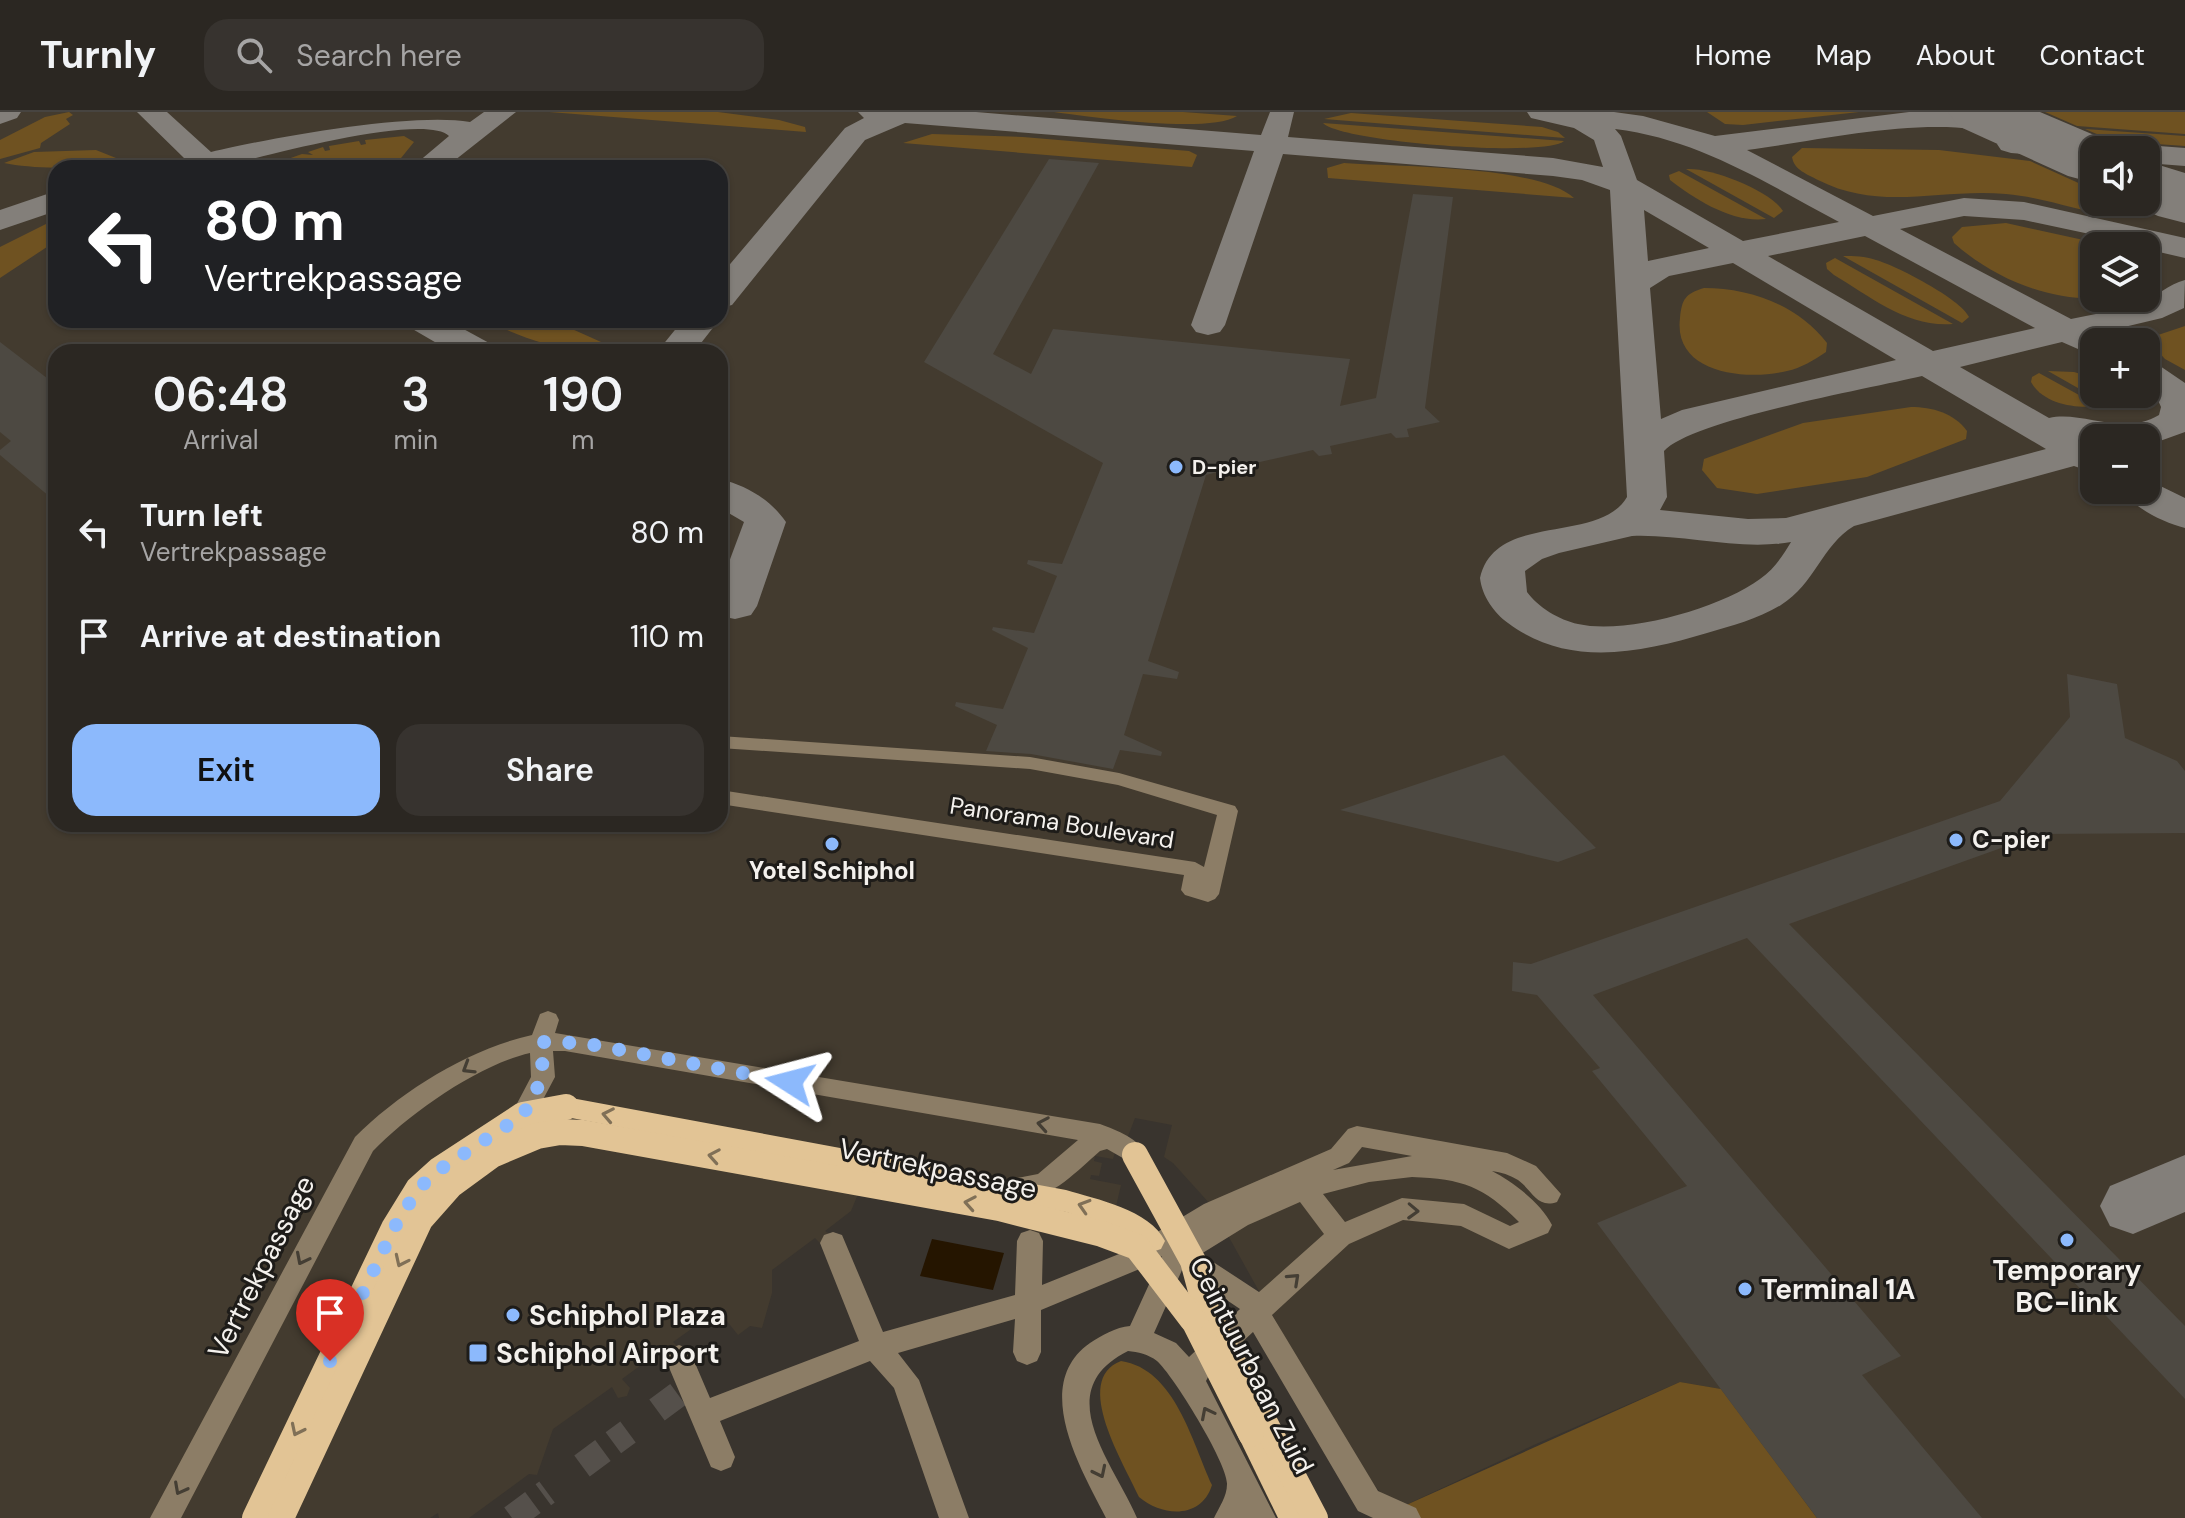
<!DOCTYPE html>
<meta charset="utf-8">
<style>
body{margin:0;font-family:"DM Sans",sans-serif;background:#37332f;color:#f1f3f6;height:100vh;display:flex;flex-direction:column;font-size:30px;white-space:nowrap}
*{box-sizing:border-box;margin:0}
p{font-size:26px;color:#a6a5a5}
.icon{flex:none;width:44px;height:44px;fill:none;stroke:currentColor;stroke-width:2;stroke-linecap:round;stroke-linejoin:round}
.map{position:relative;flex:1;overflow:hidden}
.sheet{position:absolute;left:48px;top:232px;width:680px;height:488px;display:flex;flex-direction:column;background:#2b2722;border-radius:24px;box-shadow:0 2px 6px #0004,0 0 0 2px #474440}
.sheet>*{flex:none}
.banner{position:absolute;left:48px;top:48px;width:680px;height:168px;border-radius:24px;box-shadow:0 2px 6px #0004,0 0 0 2px #474440;background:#202124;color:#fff;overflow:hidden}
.fabs{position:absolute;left:2080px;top:24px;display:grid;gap:16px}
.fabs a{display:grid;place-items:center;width:80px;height:80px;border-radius:16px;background:#2b2722;box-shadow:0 2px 6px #0004,0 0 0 2px #474440;font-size:40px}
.pin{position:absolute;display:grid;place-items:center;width:68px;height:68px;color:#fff;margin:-82px -34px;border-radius:50% 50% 50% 0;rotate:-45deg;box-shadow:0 0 8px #0007}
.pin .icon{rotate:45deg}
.me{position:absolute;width:88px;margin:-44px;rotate:279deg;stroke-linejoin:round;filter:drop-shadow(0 0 6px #0008)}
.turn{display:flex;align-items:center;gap:28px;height:168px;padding:0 24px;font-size:36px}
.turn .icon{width:104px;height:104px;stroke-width:2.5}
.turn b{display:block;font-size:56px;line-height:68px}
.eta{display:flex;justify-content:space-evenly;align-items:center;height:136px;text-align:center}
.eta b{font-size:48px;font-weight:600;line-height:56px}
.cta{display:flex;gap:16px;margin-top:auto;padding:16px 24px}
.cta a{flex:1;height:92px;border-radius:24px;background:#8cb9fc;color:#111;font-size:32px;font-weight:600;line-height:92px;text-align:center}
.cta a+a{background:#37332f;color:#f1f3f6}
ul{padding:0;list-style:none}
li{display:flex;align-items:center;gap:24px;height:104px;padding:0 24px}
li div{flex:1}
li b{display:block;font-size:30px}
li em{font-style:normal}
header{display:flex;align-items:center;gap:48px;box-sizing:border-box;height:112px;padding:0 40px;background:#2b2722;border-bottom:2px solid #474440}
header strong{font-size:38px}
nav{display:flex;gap:44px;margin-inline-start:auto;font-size:28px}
.search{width:560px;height:72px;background:#37332f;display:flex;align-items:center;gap:20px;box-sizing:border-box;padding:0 28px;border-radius:24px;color:#a6a5a5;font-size:30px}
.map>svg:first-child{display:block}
</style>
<header>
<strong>Turnly</strong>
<div class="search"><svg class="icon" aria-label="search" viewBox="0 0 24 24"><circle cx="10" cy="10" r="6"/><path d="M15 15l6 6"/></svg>Search here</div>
<nav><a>Home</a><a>Map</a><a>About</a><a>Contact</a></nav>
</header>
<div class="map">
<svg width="2185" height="1406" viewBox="0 0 2185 1406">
<rect width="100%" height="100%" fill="#39342e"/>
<path fill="#433b2f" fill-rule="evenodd" d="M0 0H2185V1406H1817L1721 1277 1680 1270 1536 1332 1395 1398 1352 1346 1211 1093 1173 1051 1164 1045 1172 1013 1135 1006 1125 1032 1118 1031 1113 1047 1095 1044 1094 1049 1102 1051 1099 1064 1091 1063 1090 1067 1121 1073 1108 1129 1040 1117V1124L1027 1120 1030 1115 858 1082 851 1099 825 1119 833 1124 824 1135 815 1126 772 1158V1181L762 1216 750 1214 738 1223 718 1198 673 1230 678 1235 668 1247 663 1237 622 1267 630 1276 627 1284 618 1286 612 1275 553 1317 537 1363 529 1362 469 1406H439L438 1401 430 1406H0ZM2094 38H2146V90H2094ZM56 56H720V208H56ZM2094 134H2146V186H2094ZM2094 230H2146V282H2094ZM56 240H720V712H56ZM2094 326H2146V378H2094Z"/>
<g fill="#6f5221">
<path d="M69 0 73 3 66 7 70 12 41 31 40 36 0 47V28L45 5Z"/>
<path d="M549 0H718L779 8 805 15 806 20Z"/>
<path d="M1054 0H1183L1237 4C1209 22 1090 5 1054 0Z"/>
<path d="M1707 0H1859L1743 13 1725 12Z"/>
<path d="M2045 0H2185V22L2077 14Z"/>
<path d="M1351 1 1542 15 1558 20 1565 26 1324 7Z"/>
<path d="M1323 11 1564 29C1545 46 1340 30 1323 11Z"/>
<path d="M2085 17 2185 24V34L2113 29Z"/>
<path d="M932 22 1023 25 1189 39 1197 43 1192 55 903 31Z"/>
<path d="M404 24 414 30 397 51 384 53H395L391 56H277L271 53 302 42 313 43 308 40 323 35 325 39 330 38 329 34 359 29 361 33 366 32 365 28Z"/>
<path d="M1802 36 1939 38 2030 49 2094 78V90H2121L2139 98 2131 103 2114 104C2078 99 2042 85 2006 82 1939 76 1881 100 1818 68 1807 62 1794 58 1792 45Z"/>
<path d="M96 38 116 46C88 59 34 57 4 51L34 40Z"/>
<path d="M1344 51C1395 55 1539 53 1574 86L1328 66 1327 56Z"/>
<path d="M1686 57C1710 55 1770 78 1783 99L1774 106Z"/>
<path d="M1679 59 1766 107C1732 111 1696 88 1670 68L1669 63Z"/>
<path d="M56 107V129L0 166V135Z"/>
<path d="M2006 111 2111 134H2094V186H2106C2051 191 1993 166 1954 131L1952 125 1962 115Z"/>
<path d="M1843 144C1854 144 1865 144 1876 148 1895 153 1961 187 1969 205L1962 211Z"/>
<path d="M1835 146 1953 212C1908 216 1871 185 1834 163L1827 157 1826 151Z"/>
<path d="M1704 176C1750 176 1798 193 1827 231L1826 240C1814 248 1801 256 1787 259 1746 269 1673 262 1680 206 1682 187 1685 182 1704 176Z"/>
<path d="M483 208H552L610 234C559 243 529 227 483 208Z"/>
<path d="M2185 214V258L2165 247 2153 234 2158 223Z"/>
<path d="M2048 259 2074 260 2094 266V282H2113L2111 291 2106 292Z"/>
<path d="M2039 261 2099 294C2076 297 2043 292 2031 270L2032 265Z"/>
<path d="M1911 295C1932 295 1954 301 1967 319L1966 327 1867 365 1757 382 1717 376 1702 358 1704 347 1803 311Z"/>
<path d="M1121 1249C1175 1257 1192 1330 1212 1373 1202 1406 1164 1406 1139 1385 1125 1353 1071 1268 1121 1249Z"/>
<path d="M1680 1270 1721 1277 1817 1406H1399L1395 1398Z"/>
</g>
<path fill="#251500" d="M932 1127 1004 1141 993 1178 920 1164Z"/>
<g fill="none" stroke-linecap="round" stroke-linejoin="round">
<g fill="#837f7a" fill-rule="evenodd">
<path d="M0 0H21L17 6 0 12Z"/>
<path d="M137 0H167L211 40C274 25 414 0 470 10L484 0H516L445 56H411L449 24C425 0 264 44 225 54L227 56H166L171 50 184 46Z"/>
<path d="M858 0H976L1261 23 1270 0H1294L1288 25 1553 46 1603 55 1594 28 1574 16 1531 6 1527 0H1614L1643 4 1715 24 1909 0H1972L2000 4 2057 22 2061 27 2104 32 2108 38H2094V47L2011 41 2001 38 1997 32 2007 24C1934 1 1824 28 1747 38L1873 104 1964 86 2024 90 2185 126V146L2146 137V134L2024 108 1964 104 1900 117 2071 207C2094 202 2118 199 2140 191 2157 185 2168 172 2185 168L2184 196 2162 206 2099 221 2110 230H2094V244L2062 230 1960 255 2049 306C2082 298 2122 325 2159 303L2161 295 2157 286 2146 278V251L2160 254 2185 271V320L2146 334V326H2094V361L2074 354 1854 414C1822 433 1815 472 1781 493 1758 507 1732 514 1707 521 1640 541 1568 556 1508 511 1494 501 1482 484 1480 466 1495 399 1599 433 1627 385L1610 78 1582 68 1553 64 1283 42 1225 213 1220 220 1208 223 1196 220 1191 213 1254 39 905 11 865 28 732 193 720 196V164L845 16 864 6ZM1615 17C1698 27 1766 71 1839 110L1743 129 1637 68 1621 24ZM1644 98 1709 136 1648 149ZM1865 124 2035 216 1933 239 1768 144ZM1733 151 1896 248 1682 298 1661 307 1650 176 1669 164ZM1922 264 2046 337 1786 406 1748 407 1660 398 1667 385 1664 339C1692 308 1872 276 1922 264ZM1632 424C1685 422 1739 439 1791 430 1782 445 1774 457 1760 467 1721 496 1626 523 1578 512 1559 508 1538 495 1527 480L1525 459 1542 447 1559 441Z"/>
<path d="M2146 33 2185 36V54L2146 51V38H2134Z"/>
<path d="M56 79V99L0 118V98Z"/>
<path d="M404 208H447L491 232 496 240H452L409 215Z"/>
<path d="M683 208H719L694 240H657Z"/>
<path d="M720 367C747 374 770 387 786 410L757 494 751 503 735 507 720 504V474L744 410 720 396Z"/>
<path d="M2146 367 2185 386V416C2164 411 2134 396 2122 378H2146Z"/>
<path d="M2185 1043V1100L2133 1122 2110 1114 2100 1094 2110 1074Z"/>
</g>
<g fill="#837f7a" fill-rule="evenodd">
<path d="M1948 0H2040L2120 34 2122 38H2094V71L2068 64 1958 14Z"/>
<path d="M2146 49 2185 61V111L2158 104 2127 90H2146Z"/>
</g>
</g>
<g fill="#4d4942">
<path d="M1049 47 1099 51 993 242 1031 262 1053 217 1350 247 1340 294 1376 286 1413 82 1453 85 1425 296 1440 310 1407 317 1409 325 1396 326 1391 321 1330 334 1332 342 1319 344 1313 338 1251 352 1252 361 1238 362 1233 356 1206 363 1148 549 1179 560 1177 567 1143 562 1124 623 1162 640 1161 644 1120 638 1113 657 1031 642 986 639 997 613 955 594 956 590 1003 597 1028 536 992 518 993 515 1034 521 1057 464 1027 452 1028 448 1062 452 1103 351 924 250Z"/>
<path d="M0 230 56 273V390L0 343V338L11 329 0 320Z"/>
<path d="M2067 562 2117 572 2125 626 2177 649 2185 659V721L2040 722 1789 812 2185 1214V1287L1747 826 1593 883 1901 1244 1862 1263 1982 1406H1817L1597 1111 1687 1074 1592 959 1600 956 1537 883 1512 879 1513 850 1531 852 2000 689 2070 605Z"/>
<path d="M1504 643 1596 736 1558 750 1340 698Z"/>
</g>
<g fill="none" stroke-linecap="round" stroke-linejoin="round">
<g stroke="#55504b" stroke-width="26" stroke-dasharray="26 13" stroke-linecap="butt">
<path d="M657 1298 695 1270"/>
<path d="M582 1354 628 1320"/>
<path d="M512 1406 547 1380"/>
</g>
<g fill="#8c7d66" fill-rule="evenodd">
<path d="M720 624 1030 645 1119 661 1235 694 1238 699 1219 782 1215 787 1208 790 1185 783 1181 778 1184 763 720 692V678L1195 750 1204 755 1217 703 1118 673 1030 657 720 636Z"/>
<path d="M548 899 556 902 559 908 555 921 1100 1012C1117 1018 1139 1027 1147 1043L1144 1050 1135 1053 1107 1037 1100 1039C1074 1061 1044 1097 1006 1084L1003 1076 1006 1068 1038 1062 1078 1028 565 939H553L555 965 531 1010 523 1013 515 1010 511 1003 531 965 530 941C478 953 410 1001 373 1039L181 1406H150L355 1025C401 979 469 937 532 923L540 902Z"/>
<path d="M1357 1014 1507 1041 1536 1054 1561 1082 1557 1090C1537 1097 1532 1078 1518 1068 1510 1063 1501 1060 1492 1059 1513 1070 1541 1091 1552 1113L1548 1121 1509 1137 1461 1114 1403 1108 1349 1132 1272 1203 1378 1379 1416 1396 1421 1406H1373L1358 1399 1253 1220 1211 1259 1206 1269 1276 1406H1214C1219 1395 1227 1385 1227 1372 1228 1352 1173 1263 1157 1249 1148 1242 1138 1240 1128 1239 1048 1279 1114 1351 1137 1406H1106C1082 1359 1030 1273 1090 1231 1101 1224 1116 1215 1130 1214L1162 1144 1142 1156 1041 1198V1240L1037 1249 1027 1253 1017 1249 1013 1240 1015 1207 898 1241 919 1268 969 1406H939L894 1276 870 1249 720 1309 735 1345 731 1355 721 1359 711 1355 665 1246 669 1237 679 1233 689 1237 710 1286 859 1229 820 1131 824 1123 833 1120 842 1123 883 1220 1015 1183 1017 1129 1021 1121 1030 1118 1039 1121 1043 1129 1042 1173 1124 1140 1204 1092 1331 1037 1348 1017ZM1362 1035 1412 1044 1333 1058 1349 1051ZM1412 1065C1463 1067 1483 1074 1519 1110L1510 1114 1464 1092 1402 1086 1345 1110 1323 1082 1369 1070ZM1300 1090 1324 1122 1259 1180 1201 1142 1248 1113ZM1182 1158 1240 1197 1189 1245 1176 1231 1154 1221Z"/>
</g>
<g fill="#e2c495" fill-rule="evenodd">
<path d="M566 985 1066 1078C1096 1087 1150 1098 1165 1129L1161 1137 1152 1140 1111 1114 1066 1100 566 1005 558 1002 554 995 558 988Z"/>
<path d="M1251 1308 1261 1312 1309 1406H1278L1237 1322 1241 1312Z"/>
</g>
<g stroke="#e2c495" stroke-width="26">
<path d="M1135 1043 1193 1149 1207 1201 1315 1406"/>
<path d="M1188 1197 1251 1322"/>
<path d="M255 1406 394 1116 418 1077 439 1058 523 1003 566 995"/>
<path d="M281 1406 420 1108 451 1073 492 1043 537 1024 560 1020 583 1021 999 1096 1102 1122 1137 1135 1192 1207"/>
</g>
</g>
<defs><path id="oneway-chevron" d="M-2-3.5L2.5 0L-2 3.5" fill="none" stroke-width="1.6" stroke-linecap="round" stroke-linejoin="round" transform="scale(2)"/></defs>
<g stroke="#443e34">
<use href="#oneway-chevron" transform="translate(468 956) rotate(148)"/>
<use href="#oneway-chevron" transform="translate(1043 1012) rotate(-170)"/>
<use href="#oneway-chevron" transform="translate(1413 1099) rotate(2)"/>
<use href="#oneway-chevron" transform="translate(302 1147) rotate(117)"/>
<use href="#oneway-chevron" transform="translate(1294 1167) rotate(-43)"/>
<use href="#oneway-chevron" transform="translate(1207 1301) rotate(-117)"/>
<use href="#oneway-chevron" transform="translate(1100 1360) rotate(64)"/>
<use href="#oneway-chevron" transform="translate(180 1377) rotate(118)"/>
</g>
<g stroke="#807057">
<use href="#oneway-chevron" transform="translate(608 1003) rotate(-169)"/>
<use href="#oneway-chevron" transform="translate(714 1044) rotate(-170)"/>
<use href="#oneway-chevron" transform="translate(970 1091) rotate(-170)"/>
<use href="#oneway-chevron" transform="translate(1084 1094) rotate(-163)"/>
<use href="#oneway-chevron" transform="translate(401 1149) rotate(115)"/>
<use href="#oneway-chevron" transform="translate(297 1318) rotate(116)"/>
</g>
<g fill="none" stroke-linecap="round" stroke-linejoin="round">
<path stroke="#8cb9fc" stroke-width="14" stroke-dasharray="0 25.2" d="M330 1249 394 1116 418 1077 439 1058 523 1003 543 965 541 930 584 931 790 970"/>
</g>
<g fill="#8cb9fc" stroke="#1e1c19" stroke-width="3">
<circle cx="1176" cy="355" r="8"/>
<circle cx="1956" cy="728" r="8"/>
<circle cx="832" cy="732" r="8"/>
<circle cx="2067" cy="1128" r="8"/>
<circle cx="1745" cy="1177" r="8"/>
<circle cx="513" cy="1203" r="8"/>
<rect x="468" y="1231" width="20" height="20" rx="4"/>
</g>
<g text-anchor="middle" stroke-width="6" stroke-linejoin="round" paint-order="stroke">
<g font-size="20" font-weight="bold" fill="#f4f1ed" stroke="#1e1c19" text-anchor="start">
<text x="1192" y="362">D-pier</text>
</g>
<g font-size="24" fill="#f4f1ed" stroke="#1e1c19">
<text transform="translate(1062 711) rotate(9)" y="8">Panorama Boulevard</text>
</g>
<g font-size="24" font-weight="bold" fill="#f4f1ed" stroke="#1e1c19" text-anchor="start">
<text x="1972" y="736">C-pier</text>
<text x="832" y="767" text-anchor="middle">Yotel Schiphol</text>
</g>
<g font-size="28" fill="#f4f1ed" stroke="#1e1c19">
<text transform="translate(938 1056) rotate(12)" y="10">Vertrekpassage</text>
<text transform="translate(261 1155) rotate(-63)" y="10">Vertrekpassage</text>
<text transform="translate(1252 1253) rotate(63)" y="10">Ceintuurbaan Zuid</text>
</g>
<g font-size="28" font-weight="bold" fill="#f4f1ed" stroke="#1e1c19" text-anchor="start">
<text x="2067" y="1168" text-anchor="middle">Temporary<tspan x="2067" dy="32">BC-link</tspan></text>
<text x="1761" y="1187">Terminal 1A</text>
<text x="529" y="1213">Schiphol Plaza</text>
<text x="496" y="1251">Schiphol Airport</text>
</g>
</g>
</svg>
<div class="fabs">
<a><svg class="icon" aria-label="sound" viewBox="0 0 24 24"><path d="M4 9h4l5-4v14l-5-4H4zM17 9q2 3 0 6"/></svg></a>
<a><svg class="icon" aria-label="layers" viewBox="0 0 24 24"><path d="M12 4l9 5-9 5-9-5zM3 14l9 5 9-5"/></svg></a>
<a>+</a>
<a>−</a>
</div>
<div class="pin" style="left:330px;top:1249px;background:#d93025"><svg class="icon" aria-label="arrive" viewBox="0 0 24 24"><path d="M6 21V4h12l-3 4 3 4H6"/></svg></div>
<svg class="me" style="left:790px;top:970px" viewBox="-20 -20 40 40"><path d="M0-17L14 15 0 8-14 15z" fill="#8cb9fc" stroke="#fff" stroke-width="4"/></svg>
<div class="banner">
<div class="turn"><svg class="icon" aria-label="left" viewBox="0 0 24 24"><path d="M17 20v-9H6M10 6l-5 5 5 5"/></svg><div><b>80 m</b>Vertrekpassage</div></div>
</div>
<section class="sheet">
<div class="eta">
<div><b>06:48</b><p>Arrival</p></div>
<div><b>3</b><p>min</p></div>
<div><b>190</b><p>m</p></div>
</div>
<ul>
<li><svg class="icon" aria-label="left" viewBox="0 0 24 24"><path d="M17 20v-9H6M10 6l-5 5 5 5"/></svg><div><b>Turn left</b><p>Vertrekpassage</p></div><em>80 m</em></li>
<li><svg class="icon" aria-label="arrive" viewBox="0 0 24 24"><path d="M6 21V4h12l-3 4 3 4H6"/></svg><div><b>Arrive at destination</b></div><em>110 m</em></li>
</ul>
<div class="cta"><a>Exit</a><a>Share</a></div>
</section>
</div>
